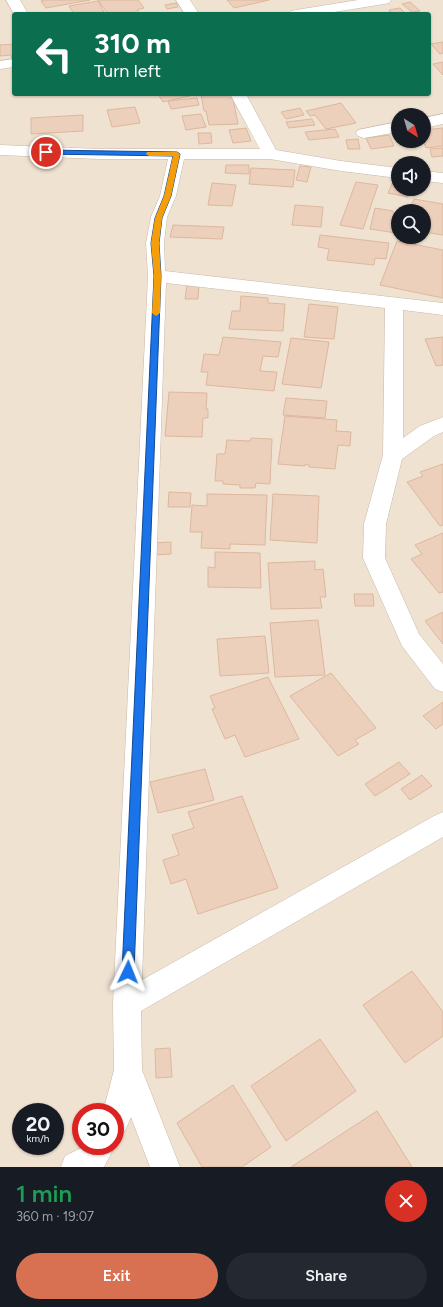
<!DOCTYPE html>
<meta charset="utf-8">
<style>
body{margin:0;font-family:Figtree,sans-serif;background:#242831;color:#f1f3f6;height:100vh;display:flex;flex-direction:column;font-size:15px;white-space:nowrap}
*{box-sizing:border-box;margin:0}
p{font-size:13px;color:#9ea1a6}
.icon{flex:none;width:22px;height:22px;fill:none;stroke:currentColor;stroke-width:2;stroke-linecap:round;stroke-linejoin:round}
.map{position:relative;height:1167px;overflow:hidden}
.sheet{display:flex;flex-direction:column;background:#171b24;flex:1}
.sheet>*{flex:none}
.guide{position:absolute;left:12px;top:12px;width:419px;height:84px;border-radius:4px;box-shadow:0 1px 3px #0004;background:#0b6e4f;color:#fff;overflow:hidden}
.needle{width:26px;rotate:143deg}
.fabs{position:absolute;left:391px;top:108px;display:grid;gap:8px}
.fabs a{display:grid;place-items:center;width:40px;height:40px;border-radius:50%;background:#171b24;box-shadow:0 1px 3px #0004;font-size:20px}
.speed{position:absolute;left:12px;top:1103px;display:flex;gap:8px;font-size:20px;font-weight:700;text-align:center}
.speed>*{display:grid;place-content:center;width:52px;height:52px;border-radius:50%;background:#171b24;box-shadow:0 1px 3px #0004;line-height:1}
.speed small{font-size:10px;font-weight:400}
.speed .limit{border:6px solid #d22;background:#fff;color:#111}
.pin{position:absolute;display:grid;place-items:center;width:34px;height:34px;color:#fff;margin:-17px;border:2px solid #fff;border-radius:50%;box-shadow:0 1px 4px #0007}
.me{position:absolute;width:44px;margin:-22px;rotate:2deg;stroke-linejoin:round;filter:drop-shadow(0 0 3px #0008)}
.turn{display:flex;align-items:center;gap:14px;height:84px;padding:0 16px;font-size:18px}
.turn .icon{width:52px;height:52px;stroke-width:2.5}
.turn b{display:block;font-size:28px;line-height:34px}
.round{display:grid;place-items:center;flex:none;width:42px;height:42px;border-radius:21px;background:#242831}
.summary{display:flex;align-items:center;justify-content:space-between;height:68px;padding:0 16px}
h1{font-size:24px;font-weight:600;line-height:30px;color:#1e9e55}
.primary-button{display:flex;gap:8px;margin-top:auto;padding:8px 16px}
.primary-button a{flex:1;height:46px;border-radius:24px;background:#d87151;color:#fff;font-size:16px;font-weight:600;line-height:46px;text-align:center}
.primary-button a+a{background:#242831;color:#f1f3f6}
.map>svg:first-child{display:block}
</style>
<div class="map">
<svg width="443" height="1167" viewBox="0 0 443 1167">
<rect width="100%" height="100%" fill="#f9f0e1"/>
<path fill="#f0e2d1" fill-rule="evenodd" d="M0 0H443V1167H0ZM14 14H429V94H14ZM398 115H424V141H398ZM398 163H424V189H398ZM398 211H424V237H398ZM21 1112H55V1146H21ZM81 1112H115V1146H81Z"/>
<g fill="#ecd0bc" stroke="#ddb79e">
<path d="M45 0H90L46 8 41 1Z"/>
<path d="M98 0H138L144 8 137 10 140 14H108Z"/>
<path d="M227 0H269L234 8Z"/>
<path d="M98 1 104 12 91 14H74L69 6Z"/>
<path d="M410 2 420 11 412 12 402 4Z"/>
<path d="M176 3 178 7 167 9 165 5Z"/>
<path d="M400 8 406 14H389L388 12H391L389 10Z"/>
<path d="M443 42V53L440 54 431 44Z"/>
<path d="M14 44V60L13 61 11 55 0 56V45Z"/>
<path d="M443 62V75L433 64Z"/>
<path d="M158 94H193L194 95 163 102Z"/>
<path d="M201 94H232L238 124 209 125 206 111H204Z"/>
<path d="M197 98 199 105 171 109 168 101Z"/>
<path d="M341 103 356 123 326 129 315 115 310 116 306 111Z"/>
<path d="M135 107 140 123 112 127 107 110Z"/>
<path d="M300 108 304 115 286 119 281 112Z"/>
<path d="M201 114 206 127 186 130 182 116Z"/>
<path d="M83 115V131L31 134V118Z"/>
<path d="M312 119 315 125 289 128 286 122Z"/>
<path d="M246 128 251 141 233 143 229 130Z"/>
<path d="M443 128V146L426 148 423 141 424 130Z"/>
<path d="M335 129 339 137 309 140 305 132Z"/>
<path d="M198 133H211L212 143 199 144Z"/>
<path d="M389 135 394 146 371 149 366 138Z"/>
<path d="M358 139 360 149H348L346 140Z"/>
<path d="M443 148V156L432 157 430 149Z"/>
<path d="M226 165H249V174L225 173Z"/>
<path d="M300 166 311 167 307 182 296 180Z"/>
<path d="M251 168 295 170 293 187 249 184Z"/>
<path d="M394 179H398V189H411L408 197 388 193Z"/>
<path d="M356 182 378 185 363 229 340 225Z"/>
<path d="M212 183 236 185 232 206 208 205Z"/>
<path d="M414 199 443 204V235L424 232V211H409Z"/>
<path d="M295 205 323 207 321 227 292 225Z"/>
<path d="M375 208 393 211V213L398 214 396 233 370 229Z"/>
<path d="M173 225 224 227 222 239 170 237Z"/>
<path d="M320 235 389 243 386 259 375 258 374 265 327 260 329 249 318 247Z"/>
<path d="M397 241 443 250V298L380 285Z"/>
<path d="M187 285H199L198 299H185Z"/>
<path d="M241 296 268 298V303L285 304 283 331 229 329 232 311H240Z"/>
<path d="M309 304 338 307 334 339 304 337Z"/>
<path d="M223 337 281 342 278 357 263 356 260 371 277 372 274 391 206 385 208 372H201L204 354 219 355Z"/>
<path d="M443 337V365L436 366 425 339Z"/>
<path d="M291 338 329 342 321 388 282 384Z"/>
<path d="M169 392 207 393 206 409H208V418H203L202 437 165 436Z"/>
<path d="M286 398 327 401 325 418 283 415Z"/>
<path d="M285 416 337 420 336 431 351 432 350 446 338 445 335 469 309 467V465L305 464V466L278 464Z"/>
<path d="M251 438 272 439 270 484 256 483 255 488H240V485L223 484V481H215L217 454H225L227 440 250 441Z"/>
<path d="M443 464V525L440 526 407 482 423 476 420 472Z"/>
<path d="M169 492 191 493 190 507H168Z"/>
<path d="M207 494 267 495 265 545 230 544V549L201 548 202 532H190L192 505 207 506Z"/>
<path d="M273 494 319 496 317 543 270 540Z"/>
<path d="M443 533V592L439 593 411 559 422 554 415 545Z"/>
<path d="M171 542V554L152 555V543Z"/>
<path d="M215 552 260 553 261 588 208 587V567L215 568Z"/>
<path d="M315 561V570L323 569 326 597H320L322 608 271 609 268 563Z"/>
<path d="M354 594H373L374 606H355Z"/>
<path d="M443 612V644L425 621Z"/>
<path d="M318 620 325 675 275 677 270 623Z"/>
<path d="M265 636 269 673 220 676 217 639Z"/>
<path d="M331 673 376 728 355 740 359 744 338 756 290 696Z"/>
<path d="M268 677 299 739 245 757 235 735 225 739 212 709 215 708 210 696Z"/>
<path d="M443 702V724L436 729 423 716Z"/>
<path d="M399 762 410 774 375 796 365 784Z"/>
<path d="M205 769 214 800 158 813 150 782Z"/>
<path d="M422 775 432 786 410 800 401 789Z"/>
<path d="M242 796 278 888 198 914 186 879 171 884 163 860 179 855 172 835 194 828 188 812Z"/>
<path d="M412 971 443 1012V1036L405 1063 363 1005Z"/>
<path d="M320 1039 356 1091 286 1141 251 1086Z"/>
<path d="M170 1048 172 1077 156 1078 155 1049Z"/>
<path d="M233 1085 271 1147 242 1167H202L177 1123Z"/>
<path d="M377 1111 412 1167H291Z"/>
</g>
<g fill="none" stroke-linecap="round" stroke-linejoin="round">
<g stroke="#c8b8aa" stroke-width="1">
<g id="minor">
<path d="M6 0H20L28 14H14Z"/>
<path d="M176 0H190L199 14H185Z"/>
<path d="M358 0H391L389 3 384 4 322 14H289L291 11 296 10Z"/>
<path d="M14 59V67L0 69V61Z"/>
<path d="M230 94H246L276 150 341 161 398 168V178L341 171 270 159H184L176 196 167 217 164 243 165 271 443 303V315L403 310V438L420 426 443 417V432L434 436 402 459 386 524 385 558 419 634 443 664V692L435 689 402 646 363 558 364 524 383 455 385 308 166 283 142 980 434 816 443 812V837L141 1011 142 1070 180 1167H150L131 1117 125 1131 115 1136V1112H103L114 1070 113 1004 148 276 146 243 151 217 160 196 168 159H99L0 155V145L99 149H260Z"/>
<path d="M443 114V124L424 128V118Z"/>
<path d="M398 122V132L364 138 358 136 356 133 358 130Z"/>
<path d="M424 171 443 173V183L424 181Z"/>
<path d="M83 1146H115L104 1167H61L65 1156 81 1148Z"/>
</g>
</g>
<use href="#minor" fill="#fff" fill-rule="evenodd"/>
</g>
<path fill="#1a73e8" stroke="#114b97" d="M46 150 177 152 180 154 171 196 162 218 159 243 161 276 134 972 132 976 128 978 124 976 122 972 154 276 151 243 155 218 164 196 173 156 44 154V151Z"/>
<path fill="#f59e0b" d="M147 152H177L180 154 171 196 162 218 159 243 161 276 160 313 156 316 152 313 154 276 151 243 155 218 164 196 173 156H149L146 154Z"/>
</svg>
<div class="fabs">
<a><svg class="needle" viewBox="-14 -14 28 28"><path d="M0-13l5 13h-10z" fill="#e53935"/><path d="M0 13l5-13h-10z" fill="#9ea1a6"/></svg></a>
<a><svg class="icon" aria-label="sound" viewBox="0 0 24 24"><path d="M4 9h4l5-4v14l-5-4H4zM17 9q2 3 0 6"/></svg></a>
<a><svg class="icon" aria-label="search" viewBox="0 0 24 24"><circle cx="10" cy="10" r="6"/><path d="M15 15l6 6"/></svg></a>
</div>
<div class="speed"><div>20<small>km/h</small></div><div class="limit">30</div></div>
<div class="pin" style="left:46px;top:152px;background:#d93025"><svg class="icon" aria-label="arrive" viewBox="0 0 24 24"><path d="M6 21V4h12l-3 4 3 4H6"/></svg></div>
<svg class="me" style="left:128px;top:972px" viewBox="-20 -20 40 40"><path d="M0-17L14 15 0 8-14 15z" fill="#1a73e8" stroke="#fff" stroke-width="4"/></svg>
<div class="guide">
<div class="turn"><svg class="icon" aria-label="left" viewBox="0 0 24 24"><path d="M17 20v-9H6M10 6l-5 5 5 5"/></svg><div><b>310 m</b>Turn left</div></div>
</div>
</div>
<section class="sheet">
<div class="summary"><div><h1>1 min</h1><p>360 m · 19:07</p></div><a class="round" style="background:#d93025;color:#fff"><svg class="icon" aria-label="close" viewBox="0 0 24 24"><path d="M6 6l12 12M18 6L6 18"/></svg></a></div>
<div class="primary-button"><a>Exit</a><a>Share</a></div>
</section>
